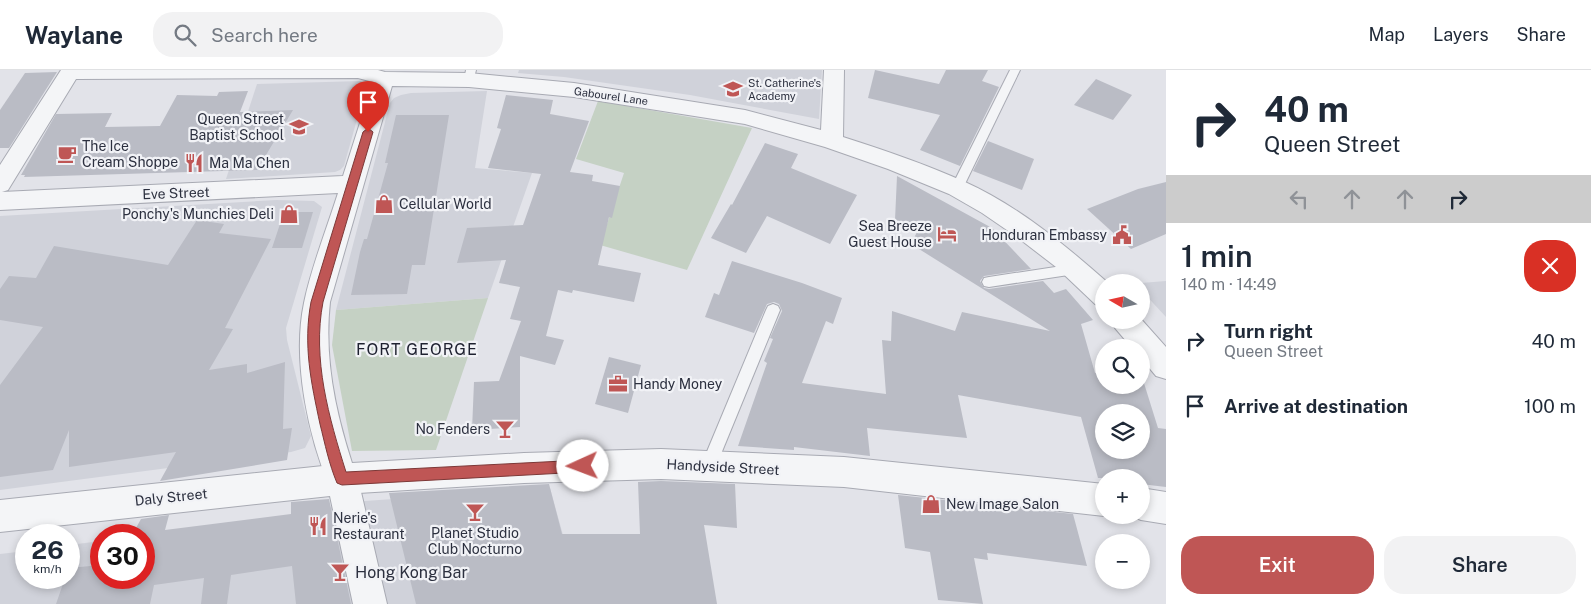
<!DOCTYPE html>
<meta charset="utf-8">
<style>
body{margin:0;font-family:"Public Sans",sans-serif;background:#f2f2f3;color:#1f2937;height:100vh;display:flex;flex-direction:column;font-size:19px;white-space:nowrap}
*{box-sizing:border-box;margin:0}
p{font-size:16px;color:#747a83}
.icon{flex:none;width:28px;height:28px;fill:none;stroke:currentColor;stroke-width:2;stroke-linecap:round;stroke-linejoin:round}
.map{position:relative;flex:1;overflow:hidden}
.drawer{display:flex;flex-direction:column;background:#fff;width:425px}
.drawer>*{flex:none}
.guide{background:#fff;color:#1f2937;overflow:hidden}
.needle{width:32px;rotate:279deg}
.fabs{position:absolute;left:1095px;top:204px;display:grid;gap:10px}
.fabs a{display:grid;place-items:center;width:55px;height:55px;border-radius:50%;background:#fff;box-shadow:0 2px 8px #0003;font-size:25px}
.speed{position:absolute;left:15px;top:454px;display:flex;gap:10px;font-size:25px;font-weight:700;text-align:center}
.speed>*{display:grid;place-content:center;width:65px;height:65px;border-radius:50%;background:#fff;box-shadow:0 2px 8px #0003;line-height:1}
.speed small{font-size:12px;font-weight:400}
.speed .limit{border:8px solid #d22;background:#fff;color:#111}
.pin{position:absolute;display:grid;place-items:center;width:42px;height:42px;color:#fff;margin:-51px -21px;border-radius:50% 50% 50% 0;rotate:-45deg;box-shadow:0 0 5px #0007}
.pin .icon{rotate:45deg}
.me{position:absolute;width:55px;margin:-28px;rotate:268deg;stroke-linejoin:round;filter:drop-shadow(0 0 4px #0008)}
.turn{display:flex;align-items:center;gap:18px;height:105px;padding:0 15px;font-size:22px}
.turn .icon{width:65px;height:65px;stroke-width:2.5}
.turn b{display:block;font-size:35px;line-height:42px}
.lanes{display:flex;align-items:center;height:48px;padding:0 15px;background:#0003;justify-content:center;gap:25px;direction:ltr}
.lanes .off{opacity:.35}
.round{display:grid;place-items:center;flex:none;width:52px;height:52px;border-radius:20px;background:#f2f2f3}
.summary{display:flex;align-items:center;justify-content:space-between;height:85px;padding:0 15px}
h1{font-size:30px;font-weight:600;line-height:38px}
.button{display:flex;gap:10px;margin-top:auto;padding:10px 15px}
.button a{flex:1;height:58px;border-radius:20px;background:#bf5655;color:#fff;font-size:20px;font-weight:600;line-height:58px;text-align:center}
.button a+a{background:#f2f2f3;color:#1f2937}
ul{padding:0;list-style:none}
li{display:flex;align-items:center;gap:15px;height:65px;padding:0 15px}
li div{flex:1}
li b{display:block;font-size:19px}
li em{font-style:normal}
header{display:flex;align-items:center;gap:30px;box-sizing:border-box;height:70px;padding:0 25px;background:#fff;border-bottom:1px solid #e0e1e3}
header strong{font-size:24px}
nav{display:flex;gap:28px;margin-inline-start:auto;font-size:18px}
.search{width:350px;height:45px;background:#f2f2f3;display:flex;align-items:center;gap:12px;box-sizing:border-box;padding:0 18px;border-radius:20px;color:#747a83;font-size:19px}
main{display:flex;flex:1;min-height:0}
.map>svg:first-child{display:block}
</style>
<header>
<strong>Waylane</strong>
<div class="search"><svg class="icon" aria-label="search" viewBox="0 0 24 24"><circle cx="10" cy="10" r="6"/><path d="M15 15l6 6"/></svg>Search here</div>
<nav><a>Map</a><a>Layers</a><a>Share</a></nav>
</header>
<main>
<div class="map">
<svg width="1166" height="534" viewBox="0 0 1166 534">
<rect width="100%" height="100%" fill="#e2e3e9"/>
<g fill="#d0d2da">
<path d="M519 0H822L819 49 690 25 564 7 518 3Z"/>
<path d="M361 11 366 14V17L344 96 340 100 335 102 226 109 257 14Z"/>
<path d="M487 21 475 98 532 103 488 228 336 240 390 33 394 28 401 25 411 23Z"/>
<path d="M276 130 314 131 322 137 286 258 287 270 311 366 305 378 291 382 0 420V146Z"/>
<path d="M1166 211V247L1141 220V213Z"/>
<path d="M550 418 582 534H0V484L26 481V508H69V475L101 471V508H144V465L273 448 365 431Z"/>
</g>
<g fill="#c5d1c4">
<path d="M598 31 752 58 687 200 600 175 624 103 576 89Z"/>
<path d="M488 228 436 380 352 381 332 275 336 240Z"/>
</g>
<g fill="#babcc5" fill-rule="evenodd">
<path d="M875 0 939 14 946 0H988L982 11 999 17 960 96 920 80 940 45 868 28Z"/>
<path d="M57 2 9 78H0V40L25 3Z"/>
<path d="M1096 9 1132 25 1113 50 1074 35Z"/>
<path d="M248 21 240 42 293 40 257 100 24 107 25 105H21L56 44 112 43 105 57 160 56 177 25 217 26 219 22Z"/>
<path d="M506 25 553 30 550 44 589 51 570 102 593 105 592 111 620 116 612 148 609 147 598 195 641 203 634 232 573 220 572 223 558 220 546 266 564 270 555 295 520 286V357L472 360 474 312 499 311 521 251 510 249 520 217 499 213 506 190 457 193 467 158 523 155 541 104 488 98 501 59 497 58Z"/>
<path d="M396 45H449L425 195H412L407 224 351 225 360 182 364 169H367L388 93H385Z"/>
<path d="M988 71 1034 89 1022 120 973 101Z"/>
<path d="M765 73 798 84 791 98 857 125 830 174 767 146 746 183 711 168 731 134 732 135Z"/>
<path d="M897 106 992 158 1031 199 984 206 980 211 984 218 989 219 1043 211 1054 223 1066 219 1093 250 1081 254 1095 303 1104 304V315H1141L1143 310 1158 358 1166 359V417L1141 414V408H1098L1081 347 958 325 967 368 867 358 870 386 794 377V380L738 376 767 293 764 291 773 269 770 268 782 241 779 234 774 232 767 234 754 263 705 247 714 223 719 225 732 191 802 213 842 228 833 254 826 251 802 313 886 324 882 270 891 271 892 241 955 261 962 242 1050 261 911 174 918 160 895 150ZM1104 342H1141V380H1104Z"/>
<path d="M1166 112V164L1131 179 1087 139 1138 119Z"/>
<path d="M284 142H313L302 178H272Z"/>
<path d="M197 150 224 154 219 163 271 169 225 258 233 259 209 300 247 294V303L285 292 283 359 292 358 287 390 160 411 176 382 69 397V360L53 400 0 407V315L43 257 0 250V219L9 206 36 208 54 176 168 195Z"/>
<path d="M609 287 641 295 628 343 595 334Z"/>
<path d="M661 411 735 414 737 458 704 455 717 534H416L389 423 549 414 562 464H640L638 412Z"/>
<path d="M898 425 1073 444 1087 496 987 483 988 490 974 488 983 534 938 530 930 482 905 478Z"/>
<path d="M329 429 351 534H296L292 496 231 505 227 534H201L204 508 154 515 150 534H56L65 508H69V498L101 495V508H144V465H126L127 459 136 458 141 449 169 445 165 460 291 444V432Z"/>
</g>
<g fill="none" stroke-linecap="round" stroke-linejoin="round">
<g stroke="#a8aab3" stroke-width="2">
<g id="service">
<path d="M466 0H476L473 12 469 13 464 10Z"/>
<path d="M1010 0H1020L963 118 961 121H953L951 118Z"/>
<path d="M1075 194 1080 195 1081 199 1080 203 1075 204 989 217 984 216 982 212 984 208 989 207Z"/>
<path d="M773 234 778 236 780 240 714 401 709 403 704 401 701 396 766 240 768 236Z"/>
</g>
</g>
<g stroke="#a8aab3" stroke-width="2">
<g id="minor">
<path d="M61 0H378L385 2 469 3 574 13 745 40 821 60 824 0H844L843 67C884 80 925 94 965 112 1018 136 1064 174 1107 212H1104V237L1095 234 1056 197 1017 167 982 143 949 124 888 99 825 77 745 54 574 27 469 17 392 16 330 232C324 288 335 340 352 393L524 383 661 379 844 387 1104 414V445H1106L1104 446 844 417 661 409 524 413 342 424 331 420C308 367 292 290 304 233 311 198 327 158 338 123L0 140V95ZM358 8 373 12 343 106 2 122 8 120 76 9Z"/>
<path d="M1141 249 1166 277V309L1156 306 1141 288V278H1132L1115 258 1111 250Z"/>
<path d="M1141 418 1166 422V454L1141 450 1130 445H1141Z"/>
</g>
</g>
<g stroke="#a8aab3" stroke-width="2">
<path id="tertiary" d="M342 394 353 398 358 409 387 534H353L330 426 0 462V430Z"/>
</g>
<use href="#service" fill="#f4f5f7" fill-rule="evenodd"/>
<use href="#minor" fill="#f4f5f7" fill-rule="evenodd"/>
<use href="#tertiary" fill="#f4f5f7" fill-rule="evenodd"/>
</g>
<path fill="#bf5655" stroke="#7c3837" d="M368 58 373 62 323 232C312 289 329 348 346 402L583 390 587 392 589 396 587 400 583 402 342 415 337 413C329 394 325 374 320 354 311 312 303 275 311 232L363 62Z"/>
<defs>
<g id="school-bare" transform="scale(1.5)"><path d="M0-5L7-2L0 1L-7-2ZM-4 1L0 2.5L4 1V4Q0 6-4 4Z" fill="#bf5655" stroke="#f1f2f6" stroke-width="2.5" paint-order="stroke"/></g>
<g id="cafe-bare" transform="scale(1.5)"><path d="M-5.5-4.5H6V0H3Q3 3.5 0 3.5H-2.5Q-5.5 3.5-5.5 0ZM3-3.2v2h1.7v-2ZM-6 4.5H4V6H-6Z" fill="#bf5655" stroke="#f1f2f6" stroke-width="2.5" paint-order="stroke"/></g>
<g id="restaurant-bare" transform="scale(1.5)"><path d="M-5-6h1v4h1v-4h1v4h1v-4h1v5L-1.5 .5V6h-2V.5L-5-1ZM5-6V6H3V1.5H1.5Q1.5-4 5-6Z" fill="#bf5655" stroke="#f1f2f6" stroke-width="2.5" paint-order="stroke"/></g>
<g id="shop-bare" transform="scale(1.5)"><path d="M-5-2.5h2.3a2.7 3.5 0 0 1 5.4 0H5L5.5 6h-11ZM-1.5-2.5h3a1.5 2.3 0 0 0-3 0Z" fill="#bf5655" stroke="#f1f2f6" stroke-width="2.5" paint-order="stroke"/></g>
<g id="hotel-bare" transform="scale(1.5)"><path d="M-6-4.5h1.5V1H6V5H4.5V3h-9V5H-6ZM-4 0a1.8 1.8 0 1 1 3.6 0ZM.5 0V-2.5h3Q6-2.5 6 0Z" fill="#bf5655" stroke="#f1f2f6" stroke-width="2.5" paint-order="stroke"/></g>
<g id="civic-bare" transform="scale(1.5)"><path d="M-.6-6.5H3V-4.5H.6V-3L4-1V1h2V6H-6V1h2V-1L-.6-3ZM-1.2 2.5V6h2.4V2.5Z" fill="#bf5655" stroke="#f1f2f6" stroke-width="2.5" paint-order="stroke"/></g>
<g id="office-bare" transform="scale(1.5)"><path d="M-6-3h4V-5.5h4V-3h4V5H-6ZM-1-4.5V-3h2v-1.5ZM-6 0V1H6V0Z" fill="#bf5655" stroke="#f1f2f6" stroke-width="2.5" paint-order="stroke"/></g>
<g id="bar-bare" transform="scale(1.5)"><path d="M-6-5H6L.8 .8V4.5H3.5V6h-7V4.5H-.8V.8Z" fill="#bf5655" stroke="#f1f2f6" stroke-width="2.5" paint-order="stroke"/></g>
</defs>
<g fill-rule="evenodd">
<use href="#school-bare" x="733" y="19"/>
<use href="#school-bare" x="299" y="57"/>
<use href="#cafe-bare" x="67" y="84"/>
<use href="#restaurant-bare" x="194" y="93"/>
<use href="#shop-bare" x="384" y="134"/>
<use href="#shop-bare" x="289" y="144"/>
<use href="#hotel-bare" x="947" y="164"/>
<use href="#civic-bare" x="1122" y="165"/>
<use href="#office-bare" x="618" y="314"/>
<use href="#bar-bare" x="505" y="359"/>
<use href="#shop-bare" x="931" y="434"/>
<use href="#bar-bare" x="475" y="442"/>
<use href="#restaurant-bare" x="318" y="456"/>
<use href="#bar-bare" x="340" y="502"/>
</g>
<g text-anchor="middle" stroke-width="4.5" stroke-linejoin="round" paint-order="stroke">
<g font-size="11" fill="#2c303f" stroke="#f1f2f6" text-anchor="start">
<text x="748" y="17">St. Catherine's<tspan x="748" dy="13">Academy</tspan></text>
</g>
<g font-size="11" fill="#2c303f" stroke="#f1f2f6">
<text transform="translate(611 26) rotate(8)" y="4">Gabourel Lane</text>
</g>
<g font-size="14" fill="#2c303f" stroke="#f1f2f6" text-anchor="start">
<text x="284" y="54" text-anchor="end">Queen Street<tspan x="284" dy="16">Baptist School</tspan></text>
<text x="82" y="81">The Ice<tspan x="82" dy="16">Cream Shoppe</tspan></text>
<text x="209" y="98">Ma Ma Chen</text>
<text x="399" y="139">Cellular World</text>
<text x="274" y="149" text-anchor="end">Ponchy's Munchies Deli</text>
<text x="932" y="161" text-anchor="end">Sea Breeze<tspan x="932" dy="16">Guest House</tspan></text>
<text x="1107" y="170" text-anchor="end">Honduran Embassy</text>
<text x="633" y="319">Handy Money</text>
<text x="490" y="364" text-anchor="end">No Fenders</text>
<text x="946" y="439">New Image Salon</text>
<text x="333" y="453">Nerie's<tspan x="333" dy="16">Restaurant</tspan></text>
<text x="475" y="468" text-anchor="middle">Planet Studio<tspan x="475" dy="16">Club Nocturno</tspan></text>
</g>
<g font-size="14" fill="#2c303f" stroke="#f1f2f6">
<text transform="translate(176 123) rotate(-2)" y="5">Eve Street</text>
<text transform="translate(723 397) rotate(3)" y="5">Handyside Street</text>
<text transform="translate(171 427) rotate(-6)" y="5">Daly Street</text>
</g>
<g font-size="16" letter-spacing="1" fill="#1e2130" stroke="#f1f2f6">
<text x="417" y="285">FORT GEORGE</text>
</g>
<g font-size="16" fill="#2c303f" stroke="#f1f2f6" text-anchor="start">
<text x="355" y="508">Hong Kong Bar</text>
</g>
</g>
</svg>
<div class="fabs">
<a><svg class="needle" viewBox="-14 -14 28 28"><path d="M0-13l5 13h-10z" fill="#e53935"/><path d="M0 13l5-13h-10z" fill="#747a83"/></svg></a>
<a><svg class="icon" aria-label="search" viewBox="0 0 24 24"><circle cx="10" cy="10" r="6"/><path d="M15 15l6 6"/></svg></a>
<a><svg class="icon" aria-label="layers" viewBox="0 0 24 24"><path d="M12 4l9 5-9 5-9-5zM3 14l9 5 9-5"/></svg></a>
<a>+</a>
<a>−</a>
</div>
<div class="speed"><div>26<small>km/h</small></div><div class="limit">30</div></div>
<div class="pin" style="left:368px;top:62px;background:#d93025"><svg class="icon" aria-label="arrive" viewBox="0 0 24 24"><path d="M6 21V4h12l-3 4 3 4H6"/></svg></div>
<svg class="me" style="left:583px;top:396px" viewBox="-20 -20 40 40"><circle r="19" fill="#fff"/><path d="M0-13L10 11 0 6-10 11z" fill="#bf5655"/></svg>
</div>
<section class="drawer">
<div class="guide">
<div class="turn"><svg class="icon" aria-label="right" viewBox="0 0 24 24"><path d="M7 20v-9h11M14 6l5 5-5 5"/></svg><div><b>40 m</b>Queen Street</div></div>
<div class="lanes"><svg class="icon off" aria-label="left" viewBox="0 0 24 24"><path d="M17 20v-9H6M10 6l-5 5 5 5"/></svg><svg class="icon off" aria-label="ahead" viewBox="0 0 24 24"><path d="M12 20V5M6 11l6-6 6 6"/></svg><svg class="icon off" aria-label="ahead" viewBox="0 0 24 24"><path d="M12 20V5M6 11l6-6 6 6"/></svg><svg class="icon" aria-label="right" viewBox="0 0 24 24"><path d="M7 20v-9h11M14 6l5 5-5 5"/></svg></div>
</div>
<div class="summary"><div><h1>1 min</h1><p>140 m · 14:49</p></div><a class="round" style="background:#d93025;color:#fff"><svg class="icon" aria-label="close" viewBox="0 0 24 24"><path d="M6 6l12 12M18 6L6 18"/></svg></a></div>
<ul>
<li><svg class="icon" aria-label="right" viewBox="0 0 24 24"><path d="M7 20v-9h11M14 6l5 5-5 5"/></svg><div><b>Turn right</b><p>Queen Street</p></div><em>40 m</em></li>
<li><svg class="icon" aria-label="arrive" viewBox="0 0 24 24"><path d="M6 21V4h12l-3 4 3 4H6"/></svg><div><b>Arrive at destination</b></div><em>100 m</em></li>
</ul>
<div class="button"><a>Exit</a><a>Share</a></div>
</section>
</main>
